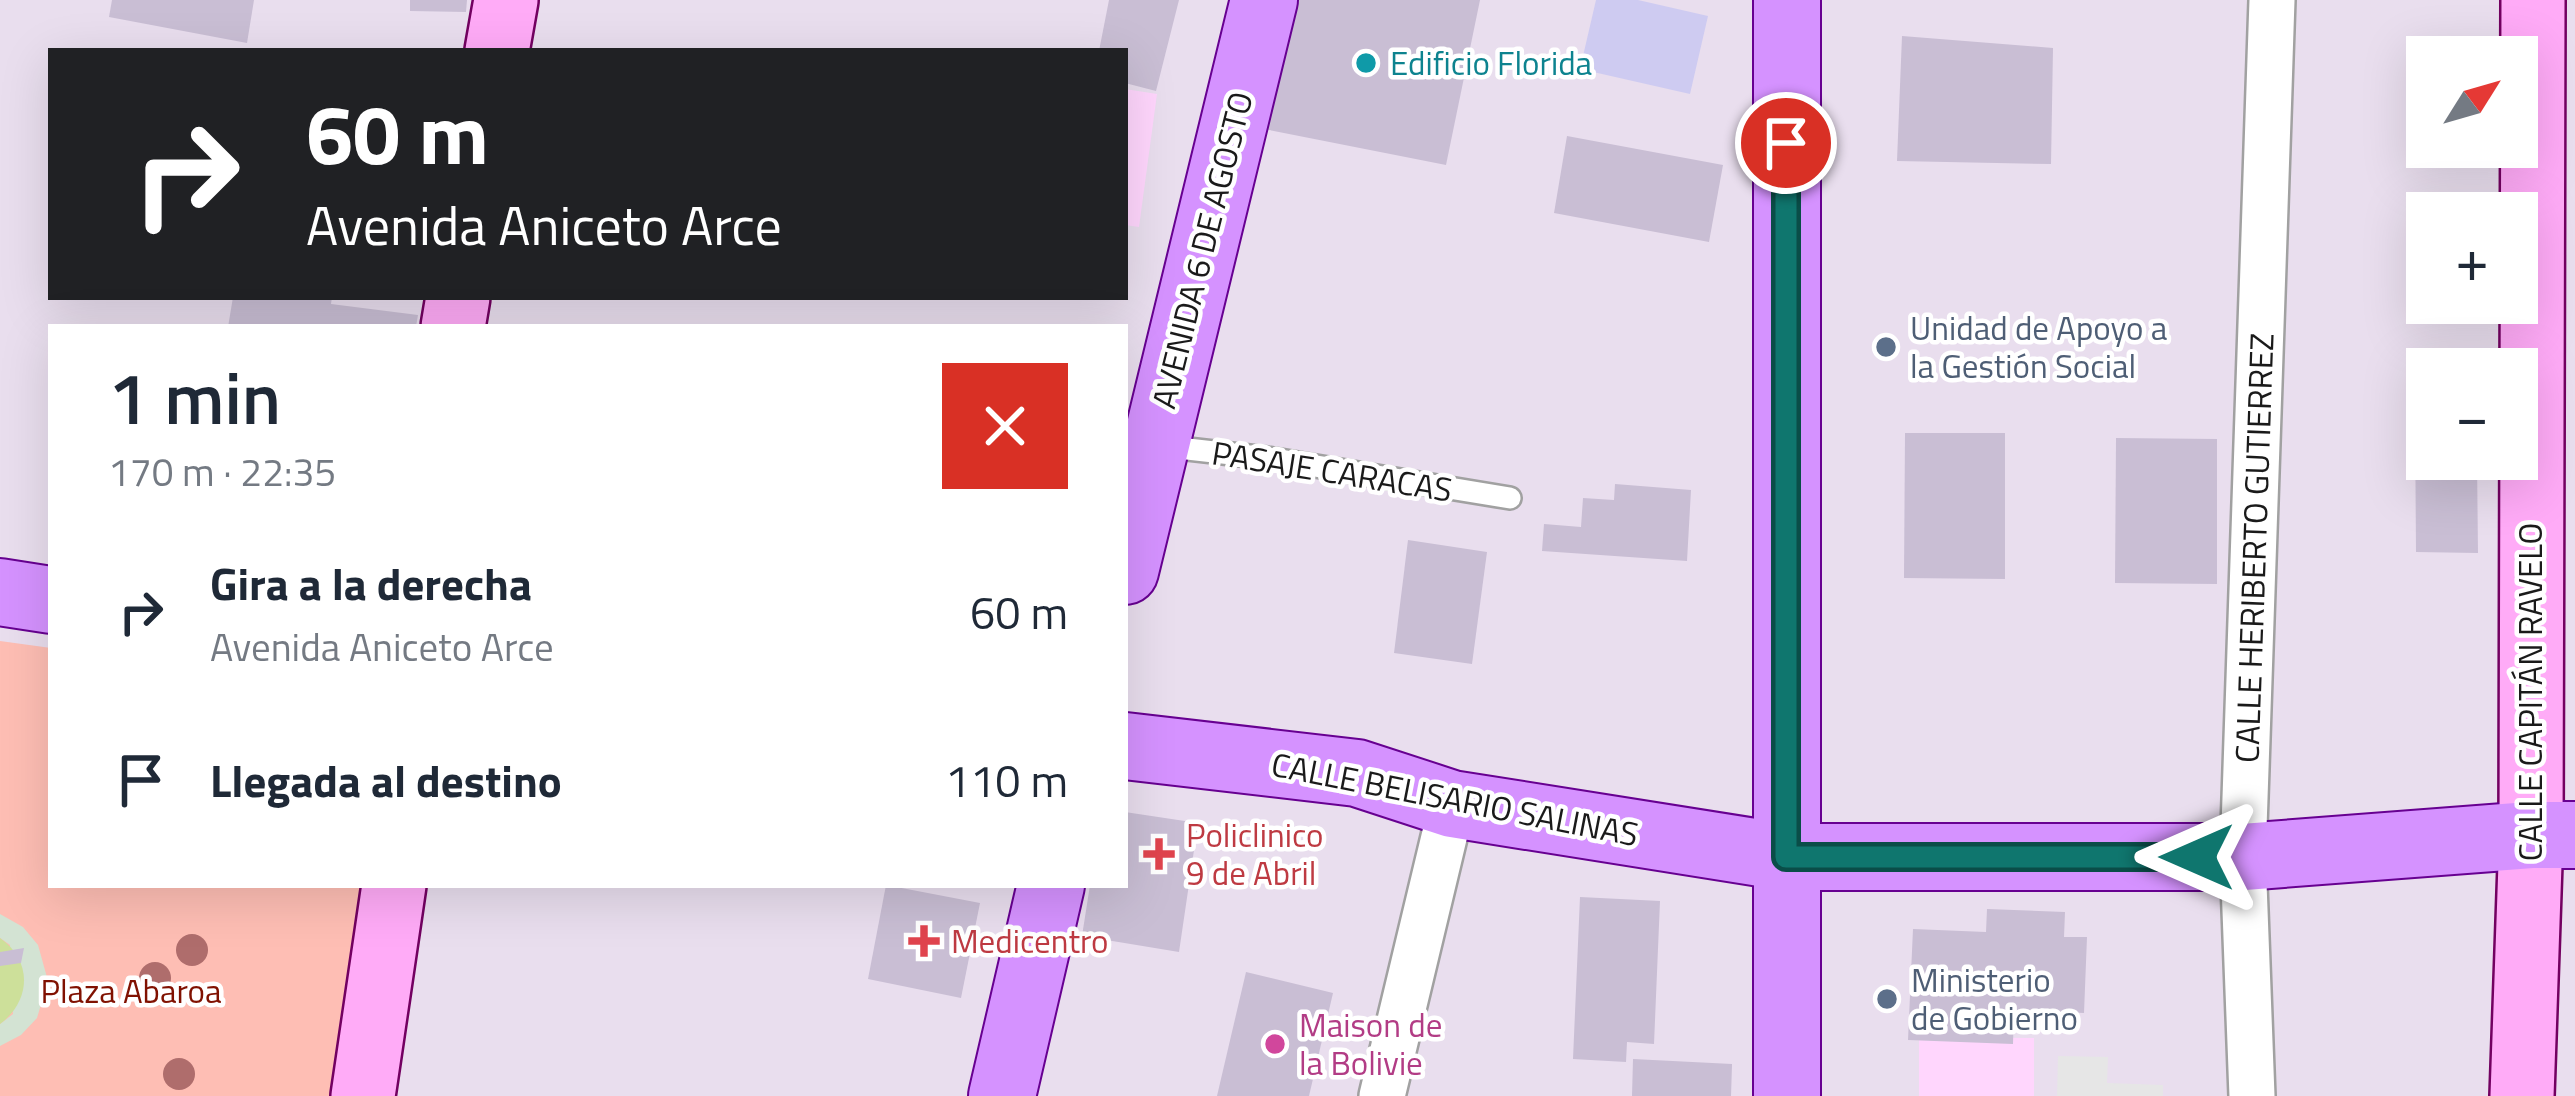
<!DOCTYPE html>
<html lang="es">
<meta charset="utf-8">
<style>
body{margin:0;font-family:"Titillium Web",sans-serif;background:#f6f6f7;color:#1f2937;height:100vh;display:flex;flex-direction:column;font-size:45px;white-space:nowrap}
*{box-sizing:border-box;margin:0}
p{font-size:39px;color:#747a83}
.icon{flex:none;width:66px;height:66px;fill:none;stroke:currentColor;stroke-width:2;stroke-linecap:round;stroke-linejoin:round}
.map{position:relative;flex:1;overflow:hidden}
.panel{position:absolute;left:48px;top:324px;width:1080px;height:564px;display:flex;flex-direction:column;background:#fff;border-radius:0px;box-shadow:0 12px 48px #0002}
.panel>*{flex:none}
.guide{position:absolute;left:48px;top:48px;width:1080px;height:252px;border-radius:0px;box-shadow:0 12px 48px #0002;background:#202124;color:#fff;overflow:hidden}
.needle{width:78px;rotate:53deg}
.buttons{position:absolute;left:2406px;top:36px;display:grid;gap:24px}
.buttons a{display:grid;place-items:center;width:132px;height:132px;border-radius:0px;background:#fff;box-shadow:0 12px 48px #0002;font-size:60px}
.pin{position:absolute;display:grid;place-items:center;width:102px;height:102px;color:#fff;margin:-51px;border:6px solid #fff;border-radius:50%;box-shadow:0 3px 12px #0007}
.me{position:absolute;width:132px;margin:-66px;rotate:270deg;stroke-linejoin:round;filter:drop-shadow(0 0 9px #0008)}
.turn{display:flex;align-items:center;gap:42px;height:252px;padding:0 60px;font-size:54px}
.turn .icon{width:156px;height:156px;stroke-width:2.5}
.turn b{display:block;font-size:84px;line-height:102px}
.round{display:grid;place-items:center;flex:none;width:126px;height:126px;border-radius:0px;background:#f6f6f7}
.head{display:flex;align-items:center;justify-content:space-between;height:204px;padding:0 60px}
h1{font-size:72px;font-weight:600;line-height:90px}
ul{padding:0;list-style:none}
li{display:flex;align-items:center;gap:36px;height:168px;padding:0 60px}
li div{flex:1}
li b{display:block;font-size:45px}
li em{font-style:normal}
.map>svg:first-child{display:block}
</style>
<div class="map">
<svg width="2575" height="1096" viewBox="0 0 2575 1096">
<rect width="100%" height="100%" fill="#e9deee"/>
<path fill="#cecbf1" d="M1596 0H1638L1708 16 1690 94 1580 69Z"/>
<g fill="#ffd6fd">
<path d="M1125 89 1157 94 1139 227 1125 225Z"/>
<path d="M1919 1037 2034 1038V1096H1919Z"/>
</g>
<path fill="#febeb4" d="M0 641 51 648V885H372L346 1096H0Z"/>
<path fill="#e6e6e6" d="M2058 1056 2108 1057 2107 1083 2163 1085V1096H2057Z"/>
<path fill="#d3e3d3" d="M0 914 23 927 38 945 48 981 37 1018 21 1035 0 1046V1024L13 1014 10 945 0 938Z"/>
<path fill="#cde09a" d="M0 938C33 961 31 1001 0 1024Z"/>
<g fill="#c9bed4">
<path d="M112 0H254L247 43 109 17Z"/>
<path d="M410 0H467L466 12 410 11Z"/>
<path d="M1109 0H1179L1156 91 1125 83V51H1099Z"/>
<path d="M1280 0H1480L1446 165 1249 126Z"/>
<path d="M1902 36 2053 48 2051 164 1897 161Z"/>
<path d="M1567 136 1723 165 1709 242 1554 213Z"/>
<path d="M233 297H332L331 304 418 315 416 327H228Z"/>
<path d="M2415 412H2427V459H2477L2478 553 2416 552Z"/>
<path d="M1905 433H2005V579L1904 578Z"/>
<path d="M2116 438 2217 439V584L2115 583Z"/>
<path d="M1615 484 1691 490 1687 561 1542 551 1544 524 1581 527 1583 498 1614 500Z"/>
<path d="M1408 540 1487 552 1472 664 1394 653Z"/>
<path d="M1125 812 1198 823 1179 952 1082 936 1090 885H1125Z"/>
<path d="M886 885 980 903 961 998 868 979Z"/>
<path d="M1580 897 1660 901 1654 1044 1627 1042 1626 1062 1573 1059Z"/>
<path d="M1987 909 2065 912 2064 937H2087L2084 1013 2014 1010 2013 1044 1908 1040 1913 929 1986 932Z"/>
<path d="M24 948 21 963 0 966V952Z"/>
<path d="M1246 972 1333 993 1309 1096H1217Z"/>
<path d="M1633 1059 1732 1064 1731 1096H1632Z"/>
</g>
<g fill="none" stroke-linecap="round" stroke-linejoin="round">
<g stroke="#a1a1a1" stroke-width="26">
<path id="lane" d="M1161 446 1267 458 1510 498"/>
</g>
<g stroke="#a1a1a1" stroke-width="50">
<g id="street">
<path d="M1382 1096 1452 804"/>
<path d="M2252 1096 2243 857 2272 0"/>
</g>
</g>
<g stroke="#730061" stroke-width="68">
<g id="secondary">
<path d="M497 51 506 0"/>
<path d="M453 327 458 297"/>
<path d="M363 1096 394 885"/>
<path d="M2522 1096 2531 835 2533 0"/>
</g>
</g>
<g stroke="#670091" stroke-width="70">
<g id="primary">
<path d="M1125 571 1264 0"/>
<path d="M0 592 51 600"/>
<path d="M1125 746 1357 773 1452 804 1786 857H2243L2531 835H2575"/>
<path d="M1002 1096 1051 885"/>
<path d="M1787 1096V0"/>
</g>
</g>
<use href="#lane" stroke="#fff" stroke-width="21"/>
<use href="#street" stroke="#fff" stroke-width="45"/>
<use href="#secondary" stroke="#ffabf7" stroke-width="63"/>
<use href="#primary" stroke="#d592ff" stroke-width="66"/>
</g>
<g fill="#af6d6c">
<circle cx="192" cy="950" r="16"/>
<circle cx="155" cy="978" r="16"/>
<circle cx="179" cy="1074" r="16"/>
</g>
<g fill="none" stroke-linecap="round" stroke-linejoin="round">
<g stroke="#0a4d48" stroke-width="30">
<path id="route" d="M1786 143V857H2197"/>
</g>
<use href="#route" stroke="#0f766e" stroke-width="21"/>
</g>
<circle fill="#0f9aa8" stroke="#fff" stroke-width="4.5" cx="1366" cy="63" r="12"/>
<g fill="#5c6f8a" stroke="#fff" stroke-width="4.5">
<circle cx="1886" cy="347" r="12"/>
<circle cx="1887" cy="999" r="12"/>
</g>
<g fill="#e0444e" stroke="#fff" stroke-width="4.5">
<path d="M1153 836h12v12h12v12h-12v12h-12v-12h-12v-12h12z"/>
<path d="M918 923h12v12h12v12h-12v12h-12v-12h-12v-12h12z"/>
</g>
<circle fill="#d1479c" stroke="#fff" stroke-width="4.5" cx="1275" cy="1044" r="12"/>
<g text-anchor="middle" stroke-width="9" stroke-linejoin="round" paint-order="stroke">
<g font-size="33" fill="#0d838f" stroke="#fff" text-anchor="start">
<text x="1390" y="75">Edificio Florida</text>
</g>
<g font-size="33" fill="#1a1a1a" stroke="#fff">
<text transform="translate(1202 250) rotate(-76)" y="12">AVENIDA 6 DE AGOSTO</text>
<text transform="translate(1332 471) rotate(9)" y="12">PASAJE CARACAS</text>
<text transform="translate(2254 548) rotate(-88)" y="12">CALLE HERIBERTO GUTIERREZ</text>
<text transform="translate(2530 692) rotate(-90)" y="12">CALLE CAPITÁN RAVELO</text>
<text transform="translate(1455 799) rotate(11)" y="12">CALLE BELISARIO SALINAS</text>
</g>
<g font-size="33" fill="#4e5e75" stroke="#fff" text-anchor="start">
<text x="1910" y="340">Unidad de Apoyo a<tspan x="1910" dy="38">la Gestión Social</tspan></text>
<text x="1911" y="992">Ministerio<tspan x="1911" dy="38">de Gobierno</tspan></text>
</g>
<g font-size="33" fill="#be3a42" stroke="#fff" text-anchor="start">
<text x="1186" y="847">Policlinico<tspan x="1186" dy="38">9 de Abril</tspan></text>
<text x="951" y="953">Medicentro</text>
</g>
<g font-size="33" fill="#801101" stroke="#fff">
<text x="131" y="1003">Plaza Abaroa</text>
</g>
<g font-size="33" fill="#b23c85" stroke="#fff" text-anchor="start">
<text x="1299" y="1037">Maison de<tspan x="1299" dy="38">la Bolivie</tspan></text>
</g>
</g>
</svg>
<div class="buttons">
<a><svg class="needle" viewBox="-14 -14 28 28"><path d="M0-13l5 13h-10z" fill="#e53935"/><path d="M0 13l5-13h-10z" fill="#747a83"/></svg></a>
<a>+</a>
<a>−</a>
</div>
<div class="pin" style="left:1786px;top:143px;background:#d93025"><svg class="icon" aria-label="arrive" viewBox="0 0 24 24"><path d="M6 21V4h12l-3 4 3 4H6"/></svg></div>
<svg class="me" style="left:2197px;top:857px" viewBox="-20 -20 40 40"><path d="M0-17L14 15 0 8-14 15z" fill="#0f766e" stroke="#fff" stroke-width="4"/></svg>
<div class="guide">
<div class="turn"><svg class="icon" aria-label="right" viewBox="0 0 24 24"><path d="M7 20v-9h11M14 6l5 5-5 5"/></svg><div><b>60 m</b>Avenida Aniceto Arce</div></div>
</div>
<section class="panel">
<div class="head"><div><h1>1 min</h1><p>170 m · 22:35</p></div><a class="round" style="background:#d93025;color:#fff"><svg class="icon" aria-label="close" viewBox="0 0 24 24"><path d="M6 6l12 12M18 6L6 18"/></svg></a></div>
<ul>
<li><svg class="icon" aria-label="right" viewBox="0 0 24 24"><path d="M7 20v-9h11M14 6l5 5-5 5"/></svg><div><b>Gira a la derecha</b><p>Avenida Aniceto Arce</p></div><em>60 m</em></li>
<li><svg class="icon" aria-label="arrive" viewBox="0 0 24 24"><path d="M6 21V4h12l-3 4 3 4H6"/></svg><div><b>Llegada al destino</b></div><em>110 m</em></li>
</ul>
</section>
</div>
